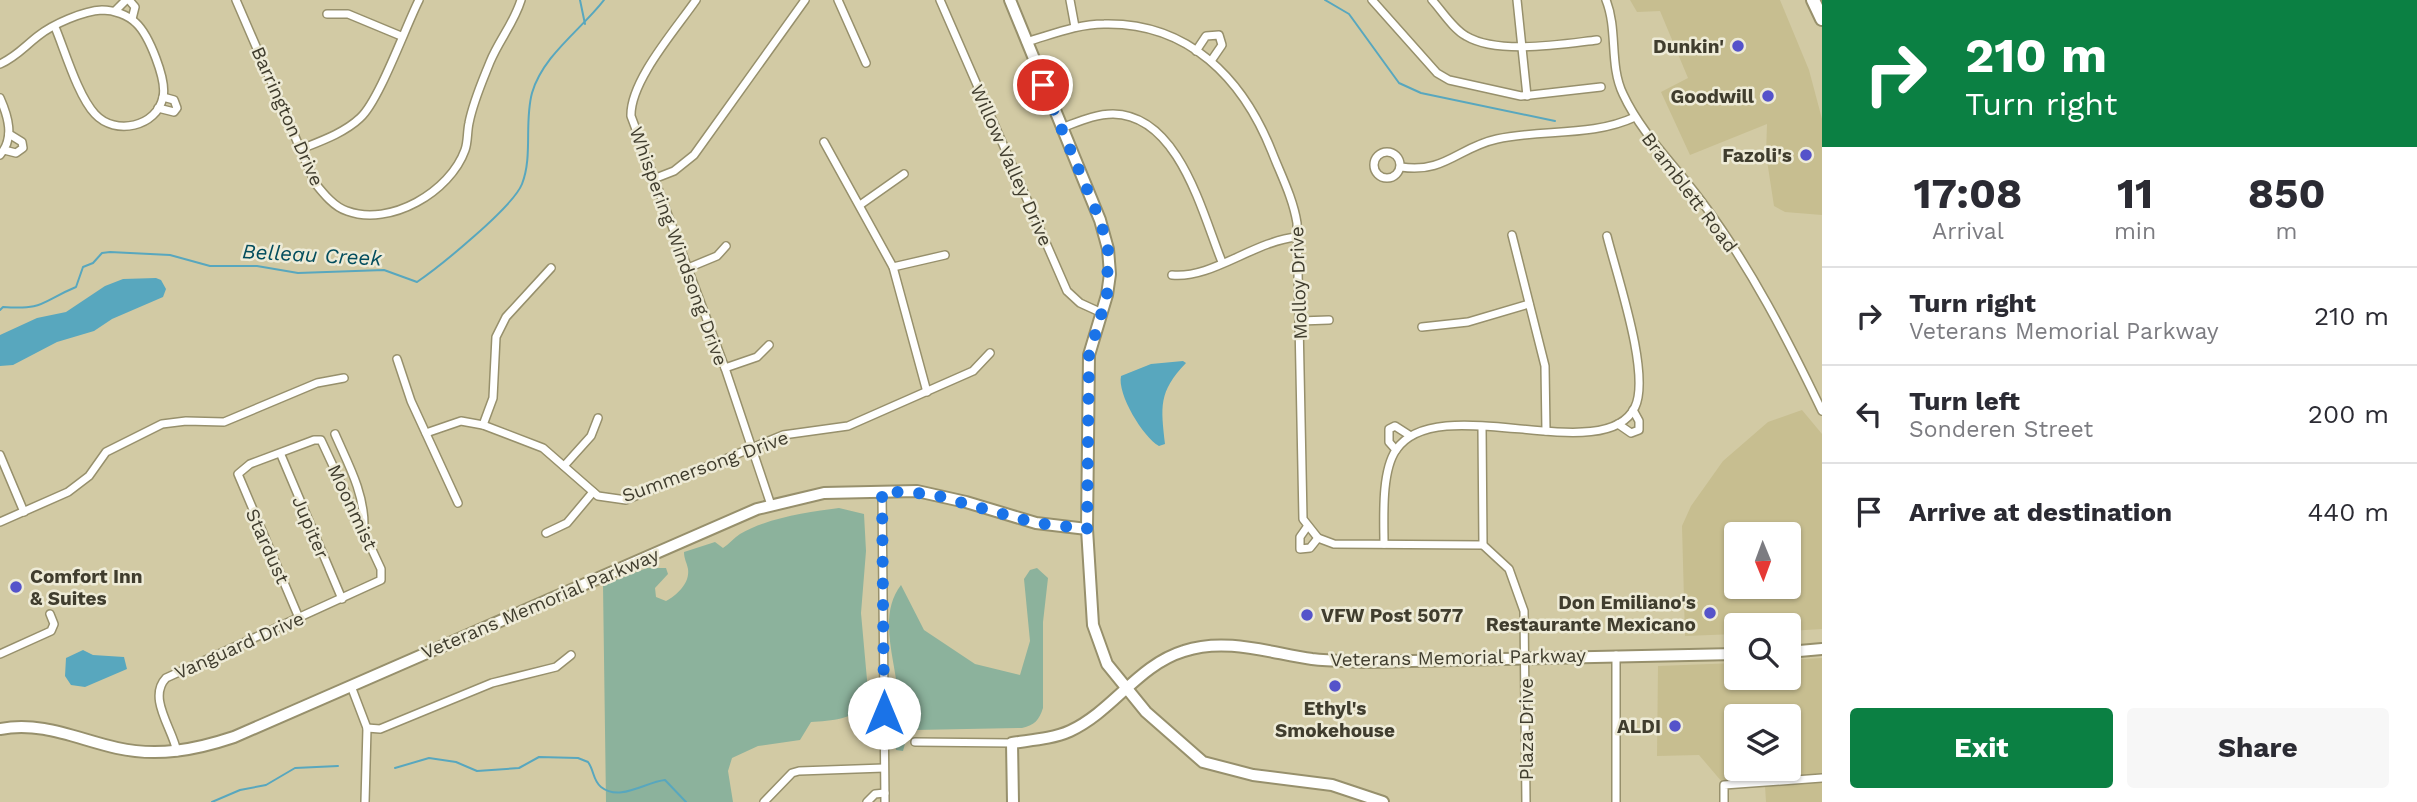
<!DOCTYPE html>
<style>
body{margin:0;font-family:"Work Sans",sans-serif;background:#f7f7f7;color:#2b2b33;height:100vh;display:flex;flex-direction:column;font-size:26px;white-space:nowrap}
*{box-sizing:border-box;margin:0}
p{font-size:23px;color:#7c7c81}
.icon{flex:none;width:38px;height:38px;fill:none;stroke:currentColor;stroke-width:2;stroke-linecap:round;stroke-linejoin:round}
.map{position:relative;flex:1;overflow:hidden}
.side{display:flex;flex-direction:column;background:#fff;width:595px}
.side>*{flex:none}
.banner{background:#0b8043;color:#fff;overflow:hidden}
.needle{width:46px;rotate:179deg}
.buttons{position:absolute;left:1724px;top:522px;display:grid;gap:14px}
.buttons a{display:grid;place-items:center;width:77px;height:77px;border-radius:7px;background:#fff;box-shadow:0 2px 5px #0004;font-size:35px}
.pin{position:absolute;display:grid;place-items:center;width:60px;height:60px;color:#fff;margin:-30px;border:4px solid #fff;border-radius:50%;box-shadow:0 2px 7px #0007}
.me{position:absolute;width:77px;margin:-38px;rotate:0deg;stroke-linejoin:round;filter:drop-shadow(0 0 5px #0008)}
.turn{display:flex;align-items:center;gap:24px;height:147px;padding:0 28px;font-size:32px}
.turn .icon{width:91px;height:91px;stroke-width:2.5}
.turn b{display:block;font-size:49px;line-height:60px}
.eta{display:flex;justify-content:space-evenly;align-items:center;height:119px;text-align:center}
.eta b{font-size:42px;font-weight:700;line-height:49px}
.button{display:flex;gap:14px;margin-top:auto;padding:14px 28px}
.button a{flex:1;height:80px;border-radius:7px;background:#0b8043;color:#fff;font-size:28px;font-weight:700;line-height:80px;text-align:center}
.button a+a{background:#f7f7f7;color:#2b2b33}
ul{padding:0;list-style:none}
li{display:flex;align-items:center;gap:21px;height:98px;padding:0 28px;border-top:2px solid #e1e1e2}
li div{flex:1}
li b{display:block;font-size:26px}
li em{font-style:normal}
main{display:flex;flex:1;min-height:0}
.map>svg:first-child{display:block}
</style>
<main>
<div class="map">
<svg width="1822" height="802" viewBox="0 0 1822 802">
<rect width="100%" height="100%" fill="#d2caa4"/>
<g fill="#c7be90" fill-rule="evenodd">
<path d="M1630 0H1780L1809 70 1822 119V215L1785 212 1774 206 1766 154 1767 124 1690 155 1661 92 1688 78 1660 11 1637 12Z"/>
<path d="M1802 410 1822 434V629L1789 631 1788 625H1736V634L1685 636 1682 526 1691 506 1723 461 1768 422ZM1736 534H1788V586H1736Z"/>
<path d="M1822 658V802H1766L1765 786 1728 789 1699 755 1657 756 1658 666 1736 663V677H1788L1789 660ZM1736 716H1788V768H1736Z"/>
</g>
<g fill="#8cb29c">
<path d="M839 508 864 514 866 551 861 613 869 702C856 719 831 721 811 722L800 740 758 746 732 758 728 771 733 802H606L603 585 647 568H666L668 574 655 588 656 597 666 601C677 595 690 583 688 569 687 563 684 559 684 552L715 542 723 548C729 544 734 538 740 534 767 518 808 512 839 508Z"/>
<path d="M1037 568 1048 578 1043 622V708C1039 720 1035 725 1022 728L915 730 908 733 903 751 896 750C895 732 898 714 898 696 896 661 877 616 901 585L924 630 975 664 1020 675 1030 641 1024 579 1030 570Z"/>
</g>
<g fill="#58a7be">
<path d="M156 278 161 280 166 289 163 297 112 319 94 331 57 342 13 365 0 366V335L37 318 66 312 105 286 123 279Z"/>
<path d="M1183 361 1186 363C1158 392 1161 407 1165 444L1159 446C1143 437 1117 394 1121 376L1151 364Z"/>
<path d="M83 650 93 655 124 657 127 669 85 687 71 685 65 676 66 658Z"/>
</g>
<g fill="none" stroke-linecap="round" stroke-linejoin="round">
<g stroke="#58a7be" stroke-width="2">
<path d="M580 0 585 24"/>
<path d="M1325 0 1349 14 1399 83 1421 93 1555 121"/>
<path d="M0 310 3 307C45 310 40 302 76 287L83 267 93 263 102 253 110 252 170 255 210 266H257L298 273 384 270 417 282C439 267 513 207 522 184 533 156 524 122 532 93 543 55 582 29 604 0"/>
<path d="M395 768 429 758 456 762 477 771 519 768 539 757 578 758 588 762C594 770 593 781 601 787 620 802 645 782 665 780L686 802"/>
<path d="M212 802 240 790 266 785 295 768 338 766"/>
</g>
<g stroke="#97906c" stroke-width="10">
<g id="street">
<path d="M129 0 135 7 132 19"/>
<path d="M236 0 315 183C323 193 334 207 347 211 390 227 450 192 465 150 468 142 467 132 469 123 473 102 482 82 490 62 499 40 514 23 521 0"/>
<path d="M696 0C676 29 630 81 631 116L725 368 771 505"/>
<path d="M838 0 866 63"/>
<path d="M940 0 1067 291 1080 303 1102 313"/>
<path d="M1070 0 1075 27"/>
<path d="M1372 0 1437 73 1449 80 1521 96 1601 87"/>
<path d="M1432 0C1442 11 1453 29 1466 36 1498 55 1562 44 1597 40"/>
<path d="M1517 0 1527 96"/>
<path d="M1606 0C1618 30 1609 65 1623 94 1642 135 1676 166 1702 202 1750 266 1788 340 1822 411"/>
<path d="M115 11 126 0"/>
<path d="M327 14H348L401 36"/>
<path d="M1026 42C1051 35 1077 24 1104 24 1189 22 1243 79 1272 152 1281 175 1293 198 1297 223L1303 519 1318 538 1334 544 1483 545 1509 569 1524 611 1526 802"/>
<path d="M1196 51 1206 36 1219 35 1222 45 1211 61"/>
<path d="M0 64C16 57 25 46 38 36 53 24 83 11 102 10 114 10 128 15 136 23 149 35 167 80 163 97 157 127 115 136 95 114 78 96 65 51 55 27"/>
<path d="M0 98C8 116 15 138 0 155"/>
<path d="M158 108 174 112 177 108 174 100 163 97"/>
<path d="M1061 128C1078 122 1095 114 1113 114 1179 115 1202 213 1222 262"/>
<path d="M824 142 893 267 927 392"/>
<path d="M301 149C321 141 344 133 360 118 379 101 405 28 419 0"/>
<path d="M4 150 16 153 23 148 22 142 9 134"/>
<circle cx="1387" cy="165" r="13"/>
<path d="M1401 167C1444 174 1459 147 1497 139 1542 129 1592 137 1635 117"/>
<path d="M656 178 674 171 694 155 805 0"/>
<path d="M860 205 904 174"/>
<path d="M1512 235 1545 366 1546 431"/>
<path d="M893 267 945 255"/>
<path d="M688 268 717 256 726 246"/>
<path d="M1172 275C1212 279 1254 241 1297 237"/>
<path d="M1300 321 1329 320"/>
<path d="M1422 327 1468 322 1529 304"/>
<path d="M397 359 411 401 458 503"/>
<path d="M725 368 757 357 769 345"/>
<path d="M1618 424 1631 433 1639 430V421L1633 410"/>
<path d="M483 425 493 398 496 337 506 317 551 268"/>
<path d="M1482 427 1483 545"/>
<path d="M426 433 461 421 483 425 543 448 598 496 626 500 783 435 848 426 973 371 990 353"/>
<path d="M335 434C348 464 364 492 364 525"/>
<path d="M1396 450 1389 442V429L1395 426 1409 435"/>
<path d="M0 455 24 512"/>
<path d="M281 455 342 599"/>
<path d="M564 466 591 436 598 418"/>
<path d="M882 491 885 802"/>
<path d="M0 522 68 492 89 476 106 452 162 424 186 421 224 422 317 383 344 378"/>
<path d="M1307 527 1300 537V549L1310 548 1318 538"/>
<path d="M546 533 567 523 593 492"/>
<path d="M1384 544C1384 519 1381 472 1396 450 1437 388 1605 470 1635 407 1651 374 1616 273 1607 236"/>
<path d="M0 654 51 631 54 624 50 614"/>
<path d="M351 686 367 728 365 802"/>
<path d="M367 728 380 729 492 683 556 667 571 655"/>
<path d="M915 742 1012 743"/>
<path d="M177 752C173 729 147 698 166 678L381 580V569L321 440H314L250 464 238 474 299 618"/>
<path d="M764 802 792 773 799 771 884 768"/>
<path d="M867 802 875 794 885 793"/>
<path d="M1616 802V655"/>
<path d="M1724 802V785L1822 778"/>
</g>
</g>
<g stroke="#97906c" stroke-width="14">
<g id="secondary">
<path d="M1010 0 1100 220 1108 249 1110 274 1107 295 1089 355 1087 529 1093 625 1107 664 1146 712 1203 762 1253 775 1332 785 1383 802"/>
<path d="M1788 652 1822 649"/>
<path d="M0 729C42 721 77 739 117 748 158 757 195 750 234 737L757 509 824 493 917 491 966 502 1036 523 1087 529"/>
<path d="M1013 802 1012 743C1032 740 1052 739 1070 731 1113 711 1138 665 1184 651 1226 637 1270 653 1312 659 1330 661 1348 661 1366 662L1736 654"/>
</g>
</g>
<g stroke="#97906c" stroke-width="16">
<path id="primary" d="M1813 0 1822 19"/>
</g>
<use href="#street" stroke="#fff" stroke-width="7"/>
<use href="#secondary" stroke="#fff" stroke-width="10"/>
<use href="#primary" stroke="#fff" stroke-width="12"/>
</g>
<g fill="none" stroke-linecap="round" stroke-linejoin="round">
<path stroke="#1a73e8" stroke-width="12" stroke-dasharray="0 21.6" d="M884 713 882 491 931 494 1035 523 1087 529 1089 355 1107 295 1108 248 1100 220 1043 85"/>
</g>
<g fill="#5553ca" stroke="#eeebd7" stroke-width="2.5">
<circle cx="1738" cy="46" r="7"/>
<circle cx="1768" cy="96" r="7"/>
<circle cx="1806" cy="155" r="7"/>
<circle cx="16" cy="587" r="7"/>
<circle cx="1710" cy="613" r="7"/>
<circle cx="1307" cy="615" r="7"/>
<circle cx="1335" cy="686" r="7"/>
<circle cx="1675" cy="726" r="7"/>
</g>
<g text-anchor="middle" stroke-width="5" stroke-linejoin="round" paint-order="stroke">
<g font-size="19" font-weight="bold" fill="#403d2e" stroke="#eeebd7" text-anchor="end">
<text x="1724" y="53">Dunkin'</text>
<text x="1754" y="103">Goodwill</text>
<text x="1792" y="162">Fazoli's</text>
<text x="30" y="583" text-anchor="start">Comfort Inn<tspan x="30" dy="22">&amp; Suites</tspan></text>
<text x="1696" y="609">Don Emiliano's<tspan x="1696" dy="22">Restaurante Mexicano</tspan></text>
<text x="1321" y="622" text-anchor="start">VFW Post 5077</text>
<text x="1335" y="715" text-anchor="middle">Ethyl's<tspan x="1335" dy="22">Smokehouse</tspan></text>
<text x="1661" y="733">ALDI</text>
</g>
<g font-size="19" fill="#403d2e" stroke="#eeebd7">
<text transform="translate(288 116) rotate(66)" y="7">Barrington Drive</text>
<text transform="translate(1012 165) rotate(66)" y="7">Willow Valley Drive</text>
<text transform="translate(1690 192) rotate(53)" y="7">Bramblett Road</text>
<text transform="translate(679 246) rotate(70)" y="7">Whispering Windsong Drive</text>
<text transform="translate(1298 283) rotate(-92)" y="7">Molloy Drive</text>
<text transform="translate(705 466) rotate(-20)" y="7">Summersong Drive</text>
<text transform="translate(353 507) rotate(65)" y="7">Moonmist</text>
<text transform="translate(311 527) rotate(67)" y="7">Jupiter</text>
<text transform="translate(268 546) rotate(66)" y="7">Stardust</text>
<text transform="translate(540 603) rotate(-23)" y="7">Veterans Memorial Parkway</text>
<text transform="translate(239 645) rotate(-24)" y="7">Vanguard Drive</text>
<text transform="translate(1458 657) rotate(-1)" y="7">Veterans Memorial Parkway</text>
<text transform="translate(1526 729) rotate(-90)" y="7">Plaza Drive</text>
</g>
<g font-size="21" font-style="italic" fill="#034d5d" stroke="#eeebd7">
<text transform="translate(312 255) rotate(3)" y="7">Belleau Creek</text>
</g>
</g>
</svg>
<div class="buttons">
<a><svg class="needle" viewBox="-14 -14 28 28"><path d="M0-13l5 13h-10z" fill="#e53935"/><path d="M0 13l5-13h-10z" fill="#7c7c81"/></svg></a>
<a><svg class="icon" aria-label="search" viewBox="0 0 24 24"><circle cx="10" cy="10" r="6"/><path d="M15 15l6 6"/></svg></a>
<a><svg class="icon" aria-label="layers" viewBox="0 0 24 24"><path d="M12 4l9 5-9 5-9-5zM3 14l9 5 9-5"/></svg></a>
</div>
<div class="pin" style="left:1043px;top:85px;background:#d93025"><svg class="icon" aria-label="arrive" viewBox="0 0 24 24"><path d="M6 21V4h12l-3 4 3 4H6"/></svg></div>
<svg class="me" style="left:884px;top:713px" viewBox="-20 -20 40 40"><circle r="19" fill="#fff"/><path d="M0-13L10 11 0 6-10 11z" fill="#1a73e8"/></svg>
</div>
<section class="side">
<div class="banner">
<div class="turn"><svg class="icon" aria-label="right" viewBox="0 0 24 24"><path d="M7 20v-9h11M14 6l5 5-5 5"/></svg><div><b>210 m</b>Turn right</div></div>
</div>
<div class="eta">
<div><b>17:08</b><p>Arrival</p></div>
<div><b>11</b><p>min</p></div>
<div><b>850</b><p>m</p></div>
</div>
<ul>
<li><svg class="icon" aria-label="right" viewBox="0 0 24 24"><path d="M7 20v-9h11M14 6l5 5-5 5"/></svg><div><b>Turn right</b><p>Veterans Memorial Parkway</p></div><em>210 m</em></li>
<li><svg class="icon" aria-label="left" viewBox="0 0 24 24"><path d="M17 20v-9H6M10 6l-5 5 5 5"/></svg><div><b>Turn left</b><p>Sonderen Street</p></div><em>200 m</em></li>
<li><svg class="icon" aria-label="arrive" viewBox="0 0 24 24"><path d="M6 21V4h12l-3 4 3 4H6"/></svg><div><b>Arrive at destination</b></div><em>440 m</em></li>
</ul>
<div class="button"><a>Exit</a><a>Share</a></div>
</section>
</main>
